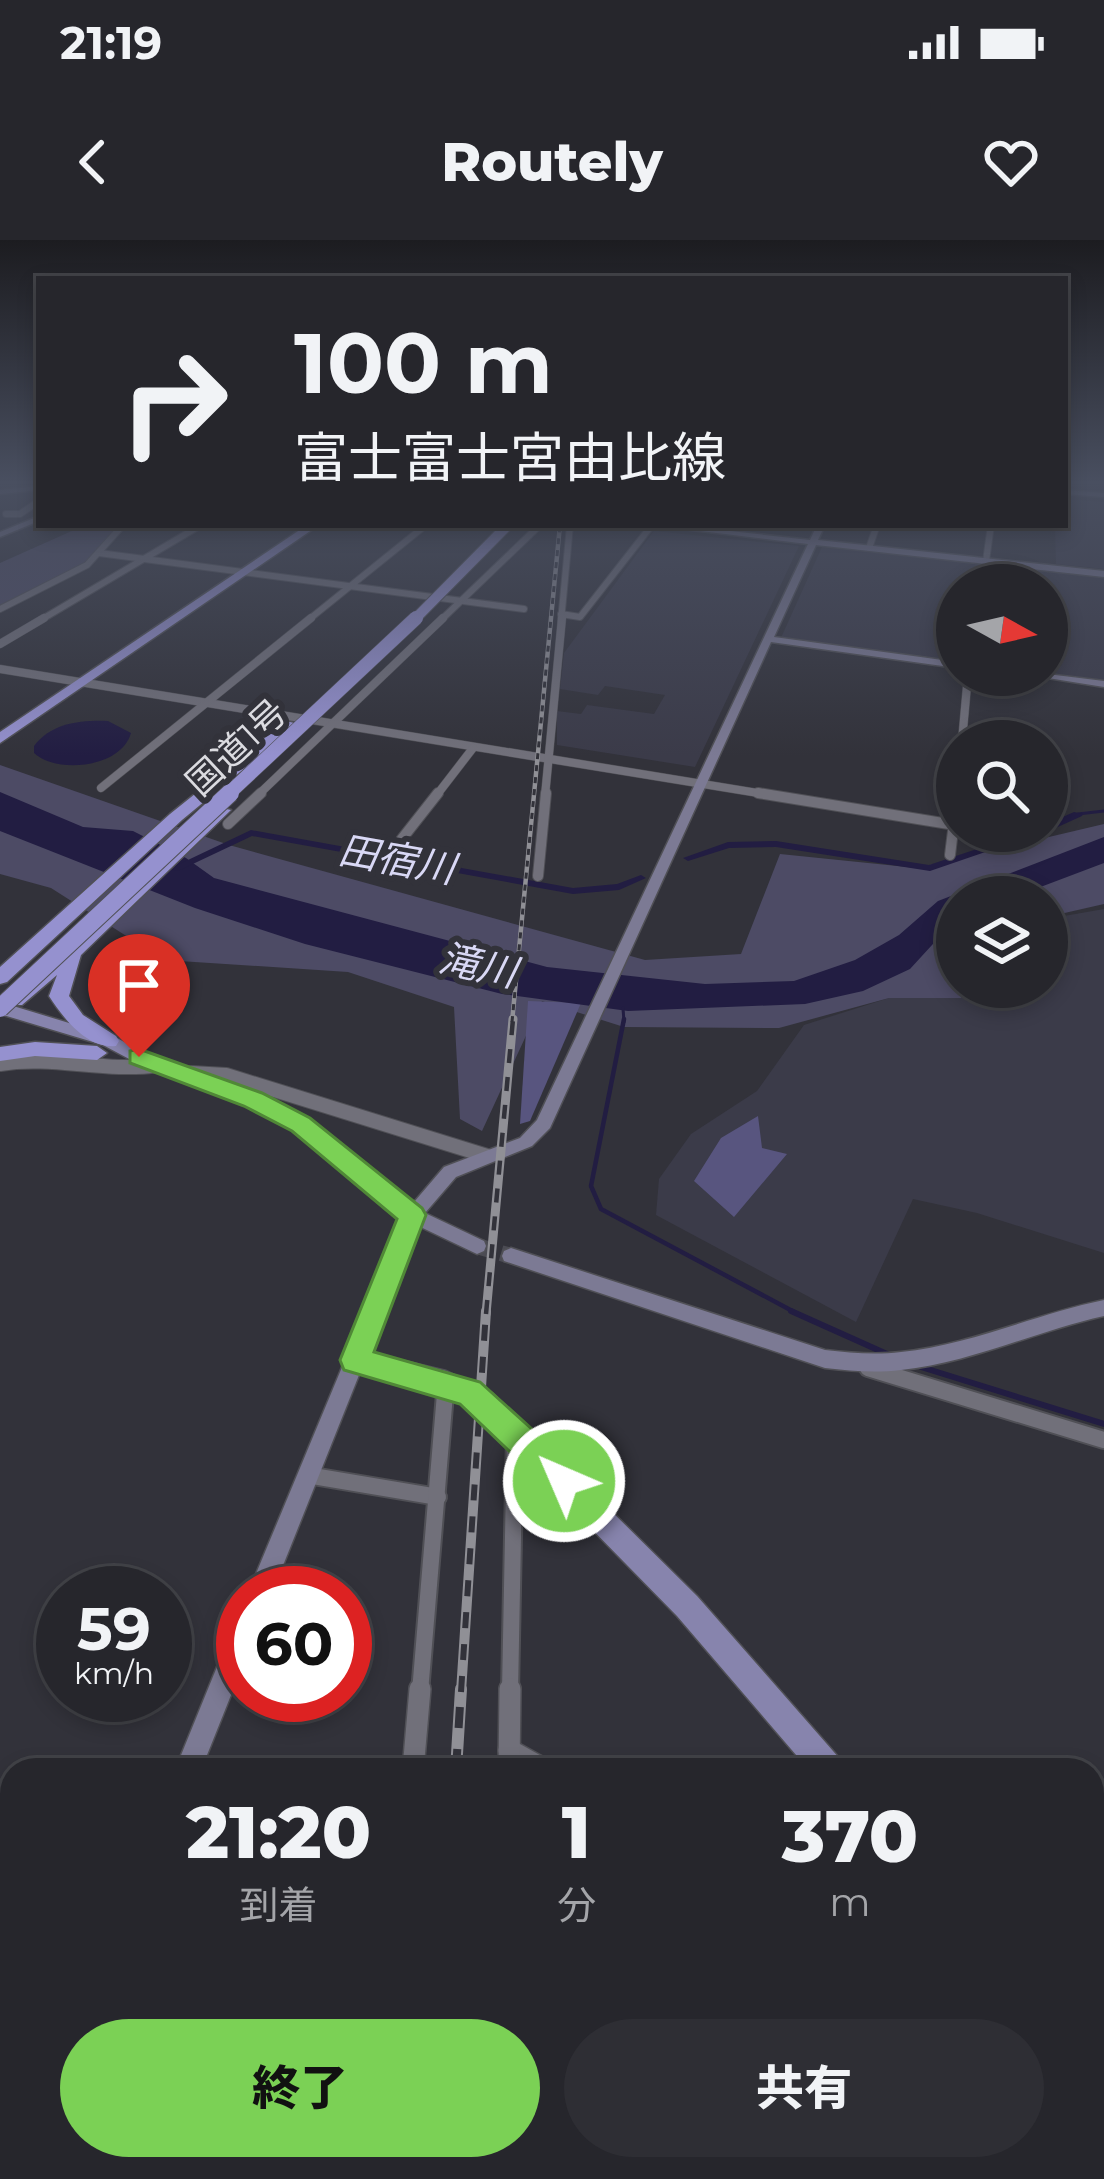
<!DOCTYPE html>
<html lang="ja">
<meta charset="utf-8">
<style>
body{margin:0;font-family:Montserrat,"Noto Sans JP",sans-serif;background:#2e2e34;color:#f1f3f6;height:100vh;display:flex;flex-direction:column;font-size:45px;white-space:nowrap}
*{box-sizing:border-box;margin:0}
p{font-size:39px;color:#a4a5a9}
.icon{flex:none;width:66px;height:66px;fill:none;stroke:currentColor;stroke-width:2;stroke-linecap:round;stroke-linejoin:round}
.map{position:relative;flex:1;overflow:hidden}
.side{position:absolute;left:0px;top:1518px;width:1104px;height:423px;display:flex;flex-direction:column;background:#26262c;border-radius:36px 36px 0 0;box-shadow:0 6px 18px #0003,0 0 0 3px #424348}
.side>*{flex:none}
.top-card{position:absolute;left:36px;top:36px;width:1032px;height:252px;border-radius:0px;box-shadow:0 6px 18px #0003,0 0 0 3px #424348;background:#26262c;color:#f1f3f6;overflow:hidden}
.needle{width:78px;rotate:98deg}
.buttons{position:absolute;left:936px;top:324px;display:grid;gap:24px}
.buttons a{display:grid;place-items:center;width:132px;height:132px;border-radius:50%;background:#26262c;box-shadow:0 6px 18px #0003,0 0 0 3px #424348;font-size:60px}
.speed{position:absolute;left:36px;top:1326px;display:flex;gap:24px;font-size:60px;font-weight:700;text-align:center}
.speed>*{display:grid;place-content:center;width:156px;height:156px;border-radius:50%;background:#26262c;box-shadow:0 6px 18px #0003,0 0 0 3px #424348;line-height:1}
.speed small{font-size:30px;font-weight:400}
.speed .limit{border:18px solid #d22;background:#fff;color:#111}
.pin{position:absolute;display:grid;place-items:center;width:102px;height:102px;color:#fff;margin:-123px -51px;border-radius:50% 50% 50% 0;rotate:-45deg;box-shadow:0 0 12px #0007}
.pin .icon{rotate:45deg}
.me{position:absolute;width:132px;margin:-66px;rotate:315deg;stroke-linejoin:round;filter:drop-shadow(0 0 9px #0008)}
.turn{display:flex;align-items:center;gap:42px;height:252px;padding:0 60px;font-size:54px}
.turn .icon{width:156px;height:156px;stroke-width:2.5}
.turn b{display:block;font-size:84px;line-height:102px}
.eta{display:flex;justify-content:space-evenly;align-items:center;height:204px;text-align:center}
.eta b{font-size:72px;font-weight:800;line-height:84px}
.action{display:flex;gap:24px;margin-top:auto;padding:24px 60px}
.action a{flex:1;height:138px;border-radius:72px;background:#7bd155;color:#111;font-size:48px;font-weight:800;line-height:138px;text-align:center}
.action a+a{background:#2e2e34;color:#f1f3f6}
.status{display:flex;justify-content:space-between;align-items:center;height:84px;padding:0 60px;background:#26262c;direction:ltr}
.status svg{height:33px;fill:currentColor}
header{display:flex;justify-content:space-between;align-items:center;height:156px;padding:0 60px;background:#26262c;font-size:54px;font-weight:800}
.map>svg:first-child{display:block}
</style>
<div class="status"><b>21:19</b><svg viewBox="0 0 49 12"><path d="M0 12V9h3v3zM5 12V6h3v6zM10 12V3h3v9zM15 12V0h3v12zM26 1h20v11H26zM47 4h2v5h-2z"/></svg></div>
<header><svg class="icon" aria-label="back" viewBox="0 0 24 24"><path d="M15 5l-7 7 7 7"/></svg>Routely<svg class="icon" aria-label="heart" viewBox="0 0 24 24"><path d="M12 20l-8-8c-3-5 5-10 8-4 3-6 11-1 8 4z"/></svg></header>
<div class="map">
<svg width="1104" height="1939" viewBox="0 0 1104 1939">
<rect width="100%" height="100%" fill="#32323a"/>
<g fill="#3b3b49">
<path d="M1065 259 1104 262V329L1056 324 1055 285H1065Z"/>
<path d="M654 291 799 306 695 527 557 505V471L581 474 587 465 654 474 665 455 605 446 598 455 560 449 564 413Z"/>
<path d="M822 307 1104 338V440L1047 433V345H957V422L780 400Z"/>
<path d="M1104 669V1013L977 973 913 959 856 1082 656 975 659 939 691 894 757 851 804 785 889 758 963 753 967 747H1047V679Z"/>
<path d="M1092 1880 1104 1895V1939H877L879 1929H1092Z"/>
</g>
<g fill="#4d4b65">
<path d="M116 285C96 330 42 347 0 366V323L83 286Z"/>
<path d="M0 525 229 605 645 720 741 714 780 614 917 628 1104 584V664L1047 677V657H957V747H967L961 758H889L779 788 624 787 542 761 482 891 460 879 454 767 348 732 164 720 51 648 0 634Z"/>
</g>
<g fill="#58557f">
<path d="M528 761 581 763 530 881 520 884Z"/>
<path d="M758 876 762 908 787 914 734 977 694 941 721 898Z"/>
</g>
<g fill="#221d42">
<path d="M108 481 131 493C122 527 58 535 34 513V506C51 483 81 480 108 481Z"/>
<path d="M0 552 83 587 133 591 186 618 214 638 547 727 705 744 794 741 855 720 899 695 938 661 1104 597V623L1014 657H957V688L943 693 910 729 863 751 805 764 628 771 502 754 305 704 195 668 0 591Z"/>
</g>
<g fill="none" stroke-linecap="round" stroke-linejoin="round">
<g stroke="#221d42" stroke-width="3">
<path d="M1078 574 1104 571"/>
<path d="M623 768 624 782"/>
</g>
<path stroke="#221d42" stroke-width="4.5" d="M624 779 591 946 601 969 798 1074"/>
<g stroke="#221d42" stroke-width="6">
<path d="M791 1071 887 1114"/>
<path d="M921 1127 1104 1184"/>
</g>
<g fill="#221d42" fill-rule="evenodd">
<path d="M1074 572 1083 574 1082 576 1051 590 1047 591V584Z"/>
<path d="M251 590 573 648 617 644 641 635 646 638 619 650 573 654 252 596 178 631 169 629Z"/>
<path d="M1031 591H1046L930 631 776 607 729 608 688 621 683 618 728 602 776 601 929 625Z"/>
</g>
<path stroke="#4b4b53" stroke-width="16" stroke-dasharray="16 9" stroke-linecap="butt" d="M477 1006 511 1016"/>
<g stroke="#505056" stroke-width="8">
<g id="street-far5">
<path d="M6 274H20L39 261"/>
<path d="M869 308 877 285"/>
<path d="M99 313 524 369"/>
<path d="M986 321 991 285"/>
<path d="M0 369 87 325 123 285"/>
<path d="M561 374 580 377 652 285"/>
<path d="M39 381 201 285"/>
<path d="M307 381 426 285"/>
<path d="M440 381 540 285"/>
<path d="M561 381 570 285"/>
</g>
</g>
<g stroke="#505056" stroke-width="9">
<g id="street-far4">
<path d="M0 404 44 378"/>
<path d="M0 429 776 556"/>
<path d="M962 501 968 435"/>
<path d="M101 548 311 378"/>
<path d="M257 556 443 378"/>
<path d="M436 556 473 508"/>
<path d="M545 556 562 378"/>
</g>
</g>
<g stroke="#505056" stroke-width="12">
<g id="street-far3">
<path d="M758 553 955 585"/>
<path d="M228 584 261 553"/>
<path d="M401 600 438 553"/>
<path d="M950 615 957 558"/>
<path d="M538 636 546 553"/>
</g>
</g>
<g stroke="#505056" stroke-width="16">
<g id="street-far2">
<path d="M0 824C53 815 105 833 158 825"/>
<path d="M191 833 226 835 487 916"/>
</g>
</g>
<g stroke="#505056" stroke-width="20">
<g id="street-far1">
<path d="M868 1128 1104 1200"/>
<path d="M307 1235 438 1257"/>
<path d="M420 1452 446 1142"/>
<path d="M510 1452 515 1193"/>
</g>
</g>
<g stroke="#505056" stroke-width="24">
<g id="street">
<path d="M509 1510 545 1530"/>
<path d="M413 1530 420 1449"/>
<path d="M509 1530 510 1449"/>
<path d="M501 1929V1939"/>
<path d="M377 1939 378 1929"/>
<path d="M865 1939 868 1929"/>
</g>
</g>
<g stroke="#505056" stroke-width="3">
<g id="secondary">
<path d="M39 246V250L0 254V250Z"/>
<path d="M1065 250 1104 253V257L1065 254Z"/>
<path d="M39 276V281L0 297V292Z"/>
<path d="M651 285H676L810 300 817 285H825L818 300 1104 331V337L816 305 774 397 957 422V428L771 402 550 888 532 906 456 937 425 973 484 1001 486 1006 484 1011 477 1014 406 980 403 975 444 927 520 898 537 880 808 304Z"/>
<path d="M1047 434 1104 441V447L1029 435Z"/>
<path d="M511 1008 825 1110C850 1113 876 1115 901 1112 970 1105 1036 1074 1104 1060V1076C1036 1091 970 1123 901 1130 876 1133 850 1131 825 1128L504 1021 502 1016 504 1011Z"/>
<path d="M355 1111 362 1114 365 1120 272 1353H248L345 1120 348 1114Z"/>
<path d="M243 1382V1425L201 1530H175L234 1385Z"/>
<path d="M12 1926V1929H43L39 1939H7Z"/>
</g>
</g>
<g stroke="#505056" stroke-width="3">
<g id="primary">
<path d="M0 762 115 797 145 813 260 854 308 879 419 969 423 975 370 1113 446 1131 492 1153 697 1356 840 1519 844 1530H809L677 1376 474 1169 441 1152 347 1127 343 1120 400 977 294 889 246 864 133 821 103 805 0 774Z"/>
<path d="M1092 1832 1104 1837V1882L1092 1877Z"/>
</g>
</g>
<g stroke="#505056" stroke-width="3">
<g id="highway">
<path d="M307 285H319L0 503V492Z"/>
<path d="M286 481 298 484 182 580 7 742 0 744V727L170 574Z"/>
<path d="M217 567 231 570 81 715 69 756 83 775 116 796 119 801 116 806C87 809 64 779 49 756L57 735 22 765H8V755L95 685Z"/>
<path d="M35 802 97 806 107 813 97 820 35 816 0 821V807Z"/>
</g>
</g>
<use href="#street-far5" stroke="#71707a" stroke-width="6"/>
<use href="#street-far4" stroke="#71707a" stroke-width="8"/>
<use href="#street-far3" stroke="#71707a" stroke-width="10"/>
<use href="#street-far2" stroke="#71707a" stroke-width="14"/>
<use href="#street-far1" stroke="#71707a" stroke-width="16"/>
<use href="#street" stroke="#71707a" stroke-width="21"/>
<use href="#secondary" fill="#7c7a94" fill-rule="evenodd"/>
<use href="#primary" fill="#8784ad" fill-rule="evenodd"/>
<use href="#highway" fill="#9591cf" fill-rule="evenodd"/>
<g stroke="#909096" stroke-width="4.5">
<path id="rail-far3" d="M512 782 560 285"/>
</g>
<g stroke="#909096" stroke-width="9">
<path id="rail-far2" d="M486 1074 513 779"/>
</g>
<g stroke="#909096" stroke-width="10">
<path id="rail-far1" d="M461 1452 486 1071"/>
</g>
<g stroke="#909096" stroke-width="12">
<g id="rail">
<path d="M456 1530 461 1449"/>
<path d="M431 1929V1939"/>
</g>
</g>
<use href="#rail-far3" stroke="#32323a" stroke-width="3" stroke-dasharray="6" stroke-linecap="butt"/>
<use href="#rail-far2" stroke="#32323a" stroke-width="4.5" stroke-dasharray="14" stroke-linecap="butt"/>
<use href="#rail-far1" stroke="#32323a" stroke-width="6" stroke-dasharray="16" stroke-linecap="butt"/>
<use href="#rail" stroke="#32323a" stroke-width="8" stroke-dasharray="21" stroke-linecap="butt"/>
<g stroke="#505056" stroke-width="12" stroke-linecap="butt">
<path id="highway-bridge-far2" d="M413 381 508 285"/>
</g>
<g stroke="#505056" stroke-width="15" stroke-linecap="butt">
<path id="highway-bridge-far1" d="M226 556 416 378"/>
</g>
<g stroke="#505056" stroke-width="20" stroke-linecap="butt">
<path id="highway-bridge" d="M0 768 230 553"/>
</g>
<use href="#highway-bridge-far2" stroke="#9591cf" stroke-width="10"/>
<use href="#highway-bridge-far1" stroke="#9591cf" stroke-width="14"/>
<use href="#highway-bridge" stroke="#9591cf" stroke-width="18"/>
</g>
<linearGradient id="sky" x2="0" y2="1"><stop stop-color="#1c1c20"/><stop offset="0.47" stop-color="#494f60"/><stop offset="1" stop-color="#494f60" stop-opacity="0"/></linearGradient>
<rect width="1104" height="516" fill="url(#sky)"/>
<path fill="#7bd155" stroke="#508837" stroke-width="3" d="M139 809 262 853 310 878 422 968 426 975 374 1112 480 1142 576 1229 580 1241 576 1252 564 1257 552 1252 460 1164 344 1130 340 1120 397 979 292 891 244 866 130 823V811Z"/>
<g text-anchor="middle" stroke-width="12" stroke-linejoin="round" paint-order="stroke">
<g font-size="36" fill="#dbdbe0" stroke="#32323a">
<text transform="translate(236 507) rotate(-43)" y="13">国道1号</text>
</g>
<g font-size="39" font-style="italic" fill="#d9d8f5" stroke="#32323a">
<text transform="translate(397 619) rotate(10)" y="14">田宿川</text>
<text transform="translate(478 725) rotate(12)" y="14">滝川</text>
</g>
</g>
</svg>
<div class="buttons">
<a><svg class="needle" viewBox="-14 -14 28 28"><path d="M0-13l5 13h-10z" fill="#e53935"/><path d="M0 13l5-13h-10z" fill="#a4a5a9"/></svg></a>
<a><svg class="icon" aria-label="search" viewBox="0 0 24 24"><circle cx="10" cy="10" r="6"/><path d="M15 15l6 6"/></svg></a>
<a><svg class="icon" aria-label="layers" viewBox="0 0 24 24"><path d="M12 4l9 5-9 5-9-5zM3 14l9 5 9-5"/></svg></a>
</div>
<div class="speed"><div>59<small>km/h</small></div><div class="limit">60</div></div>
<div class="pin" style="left:139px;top:817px;background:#d93025"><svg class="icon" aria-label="arrive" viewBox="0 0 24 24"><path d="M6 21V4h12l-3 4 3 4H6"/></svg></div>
<svg class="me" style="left:564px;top:1241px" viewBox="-20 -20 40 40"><circle r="17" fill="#7bd155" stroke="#fff" stroke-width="3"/><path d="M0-11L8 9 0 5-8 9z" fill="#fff"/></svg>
<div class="top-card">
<div class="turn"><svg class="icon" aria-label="right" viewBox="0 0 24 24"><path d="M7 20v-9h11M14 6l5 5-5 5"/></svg><div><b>100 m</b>富士富士宮由比線</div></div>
</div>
<section class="side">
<div class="eta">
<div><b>21:20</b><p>到着</p></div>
<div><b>1</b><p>分</p></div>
<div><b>370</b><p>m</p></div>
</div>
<div class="action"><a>終了</a><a>共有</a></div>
</section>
</div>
